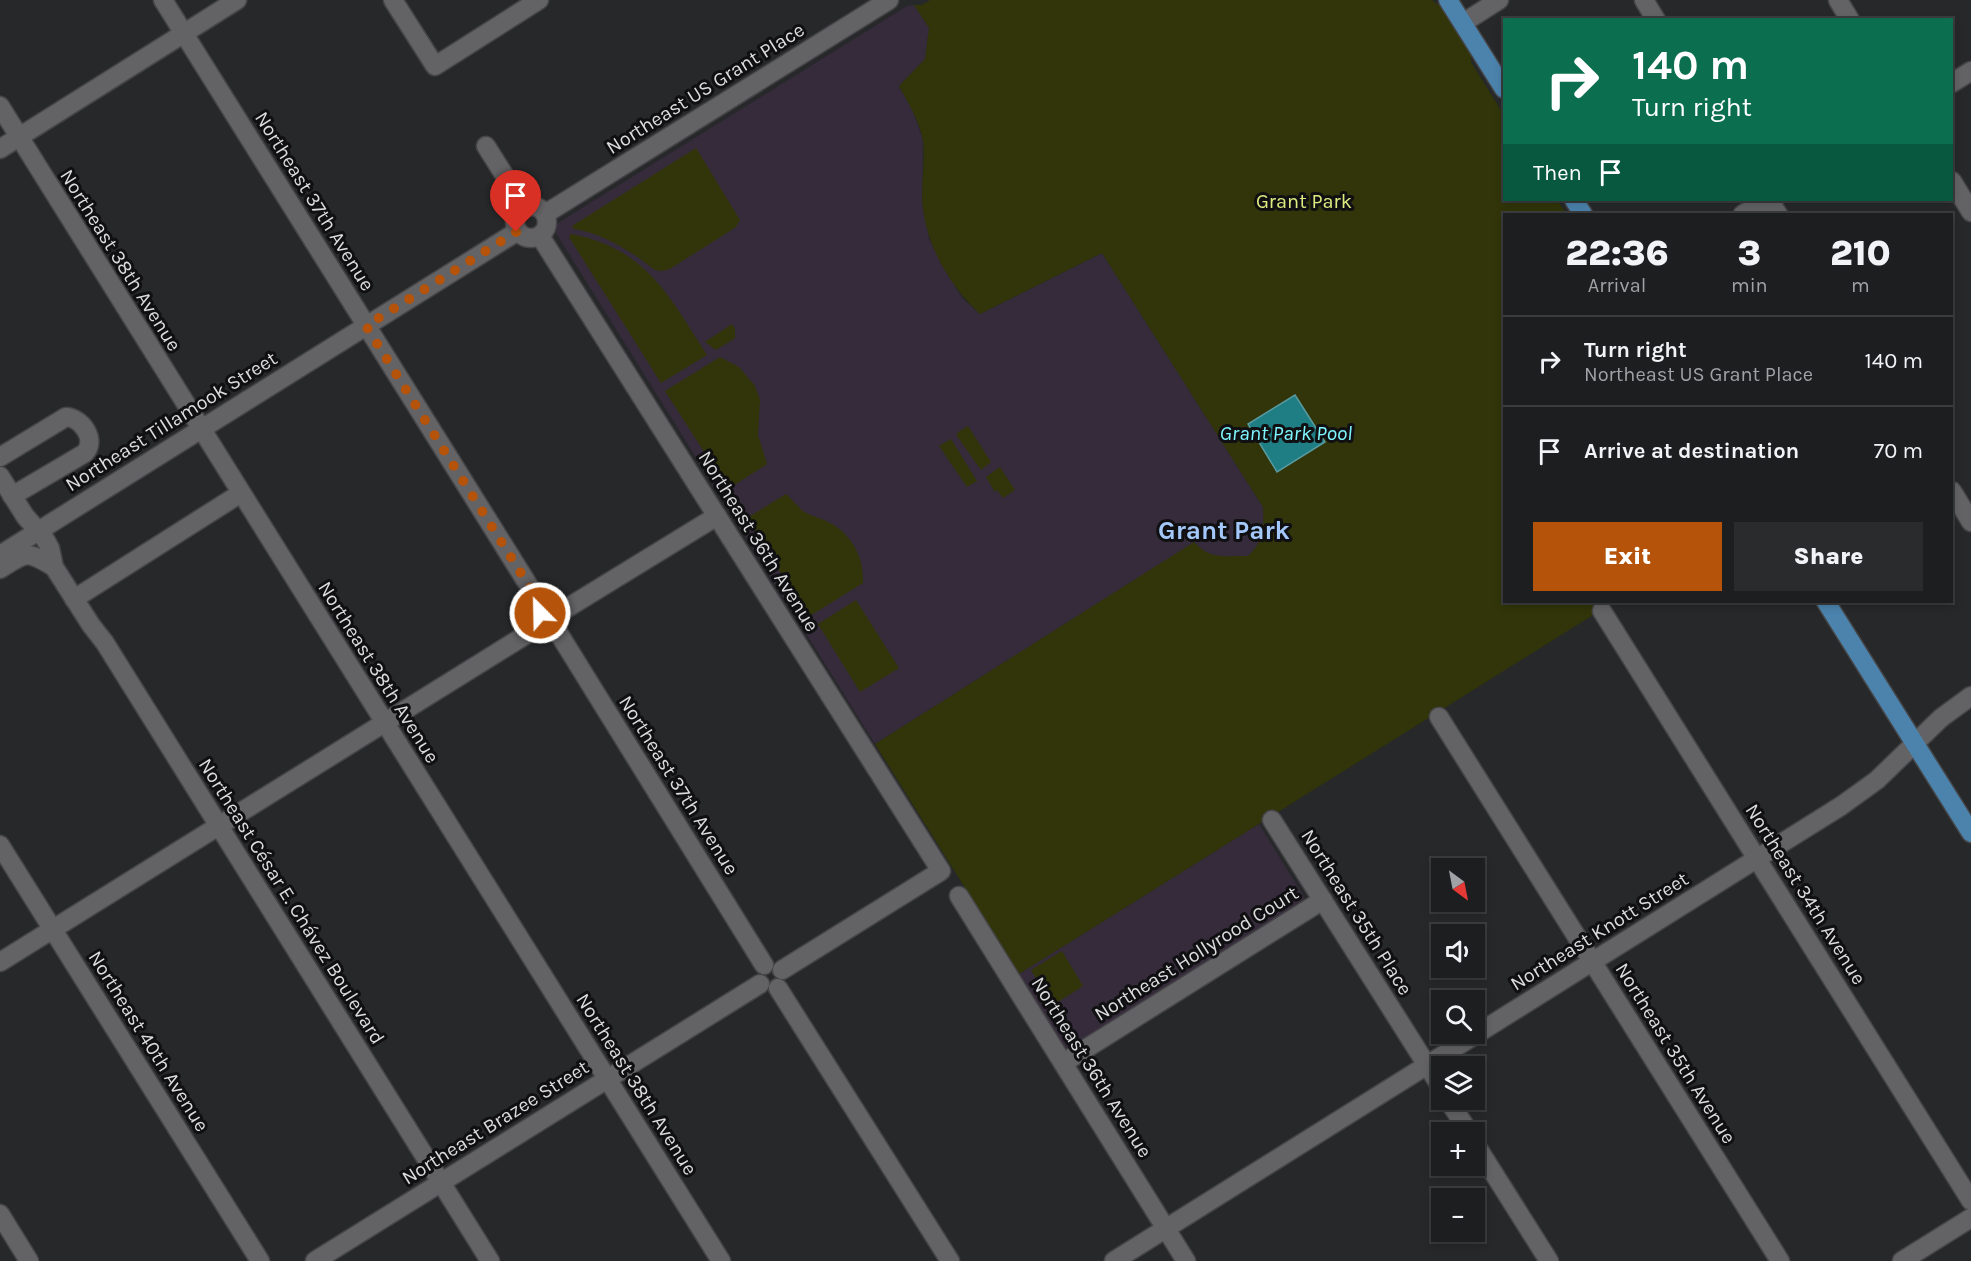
<!DOCTYPE html>
<meta charset="utf-8">
<style>
body{margin:0;font-family:Karla,sans-serif;background:#2a2b2d;color:#f1f3f6;height:100vh;display:flex;flex-direction:column;font-size:22px;white-space:nowrap}
*{box-sizing:border-box;margin:0}
p{font-size:20px;color:#a0a2a5}
.icon{flex:none;width:33px;height:33px;fill:none;stroke:currentColor;stroke-width:2;stroke-linecap:round;stroke-linejoin:round}
.map{position:relative;flex:1;overflow:hidden}
.drawer{position:absolute;left:1503px;top:213px;width:450px;height:390px;display:flex;flex-direction:column;background:#1d1e20;border-radius:0px;box-shadow:0 3px 9px #0003,0 0 0 2px #3b3c3e}
.drawer>*{flex:none}
.top-card{position:absolute;left:1503px;top:18px;width:450px;height:183px;border-radius:0px;box-shadow:0 3px 9px #0003,0 0 0 2px #3b3c3e;background:#0b6e4f;color:#fff;overflow:hidden}
.needle{width:39px;rotate:148deg}
.tools{position:absolute;left:1431px;top:858px;display:grid;gap:12px}
.tools a{display:grid;place-items:center;width:54px;height:54px;border-radius:0px;background:#1d1e20;box-shadow:0 3px 9px #0003,0 0 0 2px #3b3c3e;font-size:30px}
.pin{position:absolute;display:grid;place-items:center;width:51px;height:51px;color:#fff;margin:-62px -26px;border-radius:50% 50% 50% 0;rotate:-45deg;box-shadow:0 0 6px #0007}
.pin .icon{rotate:45deg}
.me{position:absolute;width:66px;margin:-33px;rotate:337deg;stroke-linejoin:round;filter:drop-shadow(0 0 4px #0008)}
.turn{display:flex;align-items:center;gap:21px;height:126px;padding:0 30px;font-size:27px}
.turn .icon{width:78px;height:78px;stroke-width:2.5}
.turn b{display:block;font-size:42px;line-height:51px}
.then{display:flex;align-items:center;height:57px;padding:0 30px;background:#0003;gap:12px;font-size:22px}
.eta{display:flex;justify-content:space-evenly;align-items:center;height:102px;text-align:center}
.eta b{font-size:36px;font-weight:800;line-height:42px}
.cta{display:flex;gap:12px;margin-top:auto;padding:12px 30px}
.cta a{flex:1;height:69px;border-radius:0px;background:#b45309;color:#fff;font-size:24px;font-weight:800;line-height:69px;text-align:center}
.cta a+a{background:#2a2b2d;color:#f1f3f6}
ul{padding:0;list-style:none}
li{display:flex;align-items:center;gap:18px;height:90px;padding:0 30px;border-top:2px solid #3b3c3e}
li div{flex:1}
li b{display:block;font-size:22px}
li em{font-style:normal}
.map>svg:first-child{display:block}
</style>
<div class="map">
<svg width="1971" height="1261" viewBox="0 0 1971 1261">
<rect width="100%" height="100%" fill="#27282a"/>
<g fill="#352b3a">
<path d="M914 5 929 28 925 59 899 86 912 109 923 140 922 200 929 239 946 272 963 299 980 314 1102 253 1263 507 1264 519 1263 532 1259 544 1248 556 1218 557 1203 552 1193 543 875 744 556 233 555 228 558 223 907 6Z"/>
<path d="M1259 824 1304 897 1303 902 1072 1046 1066 1048 1061 1045 1019 974Z"/>
</g>
<g fill="#313509">
<path d="M930 0H1432L1441 7 1471 55V62L1504 115V200H1557L1567 214H1504V602H1614L1019 974 875 744 1194 542C1212 561 1224 555 1248 556 1264 541 1264 529 1263 507L1102 253 980 314C948 284 924 242 922 197 922 178 925 159 923 141 920 122 908 102 899 86L925 59 929 28 914 5H922Z"/>
<path d="M696 148 740 220 736 227 670 269C665 270 661 272 656 270 649 267 643 260 636 256 618 244 596 232 574 229L572 226Z"/>
<path d="M571 234C646 248 669 296 707 355L661 383 569 237Z"/>
<path d="M732 324 735 329V338L716 350 705 342Z"/>
<path d="M720 357 739 367 755 386 760 400 758 435 767 464 728 489 665 391Z"/>
<path d="M968 426 991 462 981 470 957 436V433Z"/>
<path d="M951 439 977 481 967 487 939 446Z"/>
<path d="M1000 467 1015 490 1003 498 997 490 995 492 986 477Z"/>
<path d="M786 494C792 499 797 506 803 511 809 515 817 517 824 520 850 531 864 555 863 583L808 617 747 518Z"/>
<path d="M856 600 899 668 860 692 818 624Z"/>
<path d="M1062 951 1083 986 1053 1005 1031 970Z"/>
</g>
<path fill="#1f7d84" stroke="#589a9f" stroke-width="1.5" d="M1295 395 1325 442 1277 472 1248 424Z"/>
<g fill="none" stroke-linecap="round" stroke-linejoin="round">
<g stroke="#454548" stroke-width="21">
<g id="minor">
<path d="M163 0 544 610"/>
<path d="M393 0 435 66 539 0"/>
<path d="M1644 0 1656 20"/>
<path d="M1838 0 1850 20"/>
<path d="M1463 23 1499 0"/>
<path d="M1952 83 1971 71"/>
<path d="M0 106 721 1261"/>
<path d="M486 146 525 208"/>
<path d="M0 149 237 0"/>
<path d="M1952 181 1971 212"/>
<path d="M1769 200 1778 214"/>
<circle cx="531" cy="222" r="16"/>
<path d="M545 214 889 0"/>
<path d="M1743 214 1767 200"/>
<path d="M540 236 941 871 782 970"/>
<path d="M0 457 66 417C82 418 97 440 85 453L12 496"/>
<path d="M0 476 25 516 45 539 50 548 54 567 91 625 105 643 490 1261"/>
<path d="M1952 491 1971 522"/>
<path d="M0 555 518 231"/>
<path d="M0 569C27 552 26 550 54 567"/>
<path d="M74 599 241 493"/>
<path d="M1602 611 1971 1201"/>
<path d="M559 613 717 516"/>
<path d="M556 629 764 965"/>
<path d="M1439 717 1780 1261"/>
<path d="M1272 820 1442 1089"/>
<path d="M0 845 260 1261"/>
<path d="M959 896 1186 1261"/>
<path d="M0 962 540 626"/>
<path d="M778 988 950 1261"/>
<path d="M1063 1063 1323 900"/>
<path d="M1448 1100 1469 1132"/>
<path d="M1474 1142 1549 1261"/>
<path d="M0 1214 29 1261"/>
<path d="M315 1261 760 984"/>
<path d="M1114 1261 1841 806 1877 780 1941 718 1971 696"/>
<path d="M1902 1261 1971 1218"/>
</g>
</g>
<g stroke="#454548" stroke-width="21">
<g id="major">
<path d="M1448 0 1504 89"/>
<path d="M1574 200 1583 214"/>
<path d="M1826 602 1971 833"/>
</g>
</g>
<use href="#minor" stroke="#636366" stroke-width="18"/>
<use href="#major" stroke="#4b83ad" stroke-width="18"/>
</g>
<g fill="none" stroke-linecap="round" stroke-linejoin="round">
<path stroke="#b45309" stroke-width="10" stroke-dasharray="0 18" d="M516 232 366 326 544 610 540 613"/>
</g>
<g text-anchor="middle" stroke-width="6" stroke-linejoin="round" paint-order="stroke">
<g font-size="20" fill="#dcdcde" stroke="#101012">
<text transform="translate(705 88) rotate(-32)" y="7">Northeast US Grant Place</text>
<text transform="translate(315 201) rotate(58)" y="7">Northeast 37th Avenue</text>
<text transform="translate(121 260) rotate(58)" y="7">Northeast 38th Avenue</text>
<text transform="translate(171 421) rotate(-32)" y="7">Northeast Tillamook Street</text>
<text transform="translate(759 541) rotate(58)" y="7">Northeast 36th Avenue</text>
<text transform="translate(379 672) rotate(58)" y="7">Northeast 38th Avenue</text>
<text transform="translate(679 785) rotate(58)" y="7">Northeast 37th Avenue</text>
<text transform="translate(1806 894) rotate(58)" y="7">Northeast 34th Avenue</text>
<text transform="translate(292 901) rotate(58)" y="7">Northeast César E. Chávez Boulevard</text>
<text transform="translate(1357 912) rotate(58)" y="7">Northeast 35th Place</text>
<text transform="translate(1599 931) rotate(-32)" y="7">Northeast Knott Street</text>
<text transform="translate(1196 953) rotate(-32)" y="7">Northeast Hollyrood Court</text>
<text transform="translate(149 1041) rotate(58)" y="7">Northeast 40th Avenue</text>
<text transform="translate(1676 1053) rotate(58)" y="7">Northeast 35th Avenue</text>
<text transform="translate(1092 1067) rotate(58)" y="7">Northeast 36th Avenue</text>
<text transform="translate(637 1084) rotate(58)" y="7">Northeast 38th Avenue</text>
<text transform="translate(495 1122) rotate(-32)" y="7">Northeast Brazee Street</text>
</g>
<g font-size="20" fill="#deec7f" stroke="#101012">
<text x="1304" y="208">Grant Park</text>
</g>
<g font-size="21" font-style="italic" fill="#7ff5fe" stroke="#101012">
<text x="1286" y="440">Grant Park Pool</text>
</g>
<g font-size="26" font-weight="bold" fill="#a3c8f9" stroke="#101012">
<text x="1224" y="539">Grant Park</text>
</g>
</g>
</svg>
<div class="tools">
<a><svg class="needle" viewBox="-14 -14 28 28"><path d="M0-13l5 13h-10z" fill="#e53935"/><path d="M0 13l5-13h-10z" fill="#a0a2a5"/></svg></a>
<a><svg class="icon" aria-label="sound" viewBox="0 0 24 24"><path d="M4 9h4l5-4v14l-5-4H4zM17 9q2 3 0 6"/></svg></a>
<a><svg class="icon" aria-label="search" viewBox="0 0 24 24"><circle cx="10" cy="10" r="6"/><path d="M15 15l6 6"/></svg></a>
<a><svg class="icon" aria-label="layers" viewBox="0 0 24 24"><path d="M12 4l9 5-9 5-9-5zM3 14l9 5 9-5"/></svg></a>
<a>+</a>
<a>−</a>
</div>
<div class="pin" style="left:516px;top:232px;background:#d93025"><svg class="icon" aria-label="arrive" viewBox="0 0 24 24"><path d="M6 21V4h12l-3 4 3 4H6"/></svg></div>
<svg class="me" style="left:540px;top:613px" viewBox="-20 -20 40 40"><circle r="17" fill="#b45309" stroke="#fff" stroke-width="3"/><path d="M0-11L8 9 0 5-8 9z" fill="#fff"/></svg>
<div class="top-card">
<div class="turn"><svg class="icon" aria-label="right" viewBox="0 0 24 24"><path d="M7 20v-9h11M14 6l5 5-5 5"/></svg><div><b>140 m</b>Turn right</div></div>
<div class="then">Then<svg class="icon" aria-label="arrive" viewBox="0 0 24 24"><path d="M6 21V4h12l-3 4 3 4H6"/></svg></div>
</div>
<section class="drawer">
<div class="eta">
<div><b>22:36</b><p>Arrival</p></div>
<div><b>3</b><p>min</p></div>
<div><b>210</b><p>m</p></div>
</div>
<ul>
<li><svg class="icon" aria-label="right" viewBox="0 0 24 24"><path d="M7 20v-9h11M14 6l5 5-5 5"/></svg><div><b>Turn right</b><p>Northeast US Grant Place</p></div><em>140 m</em></li>
<li><svg class="icon" aria-label="arrive" viewBox="0 0 24 24"><path d="M6 21V4h12l-3 4 3 4H6"/></svg><div><b>Arrive at destination</b></div><em>70 m</em></li>
</ul>
<div class="cta"><a>Exit</a><a>Share</a></div>
</section>
</div>
